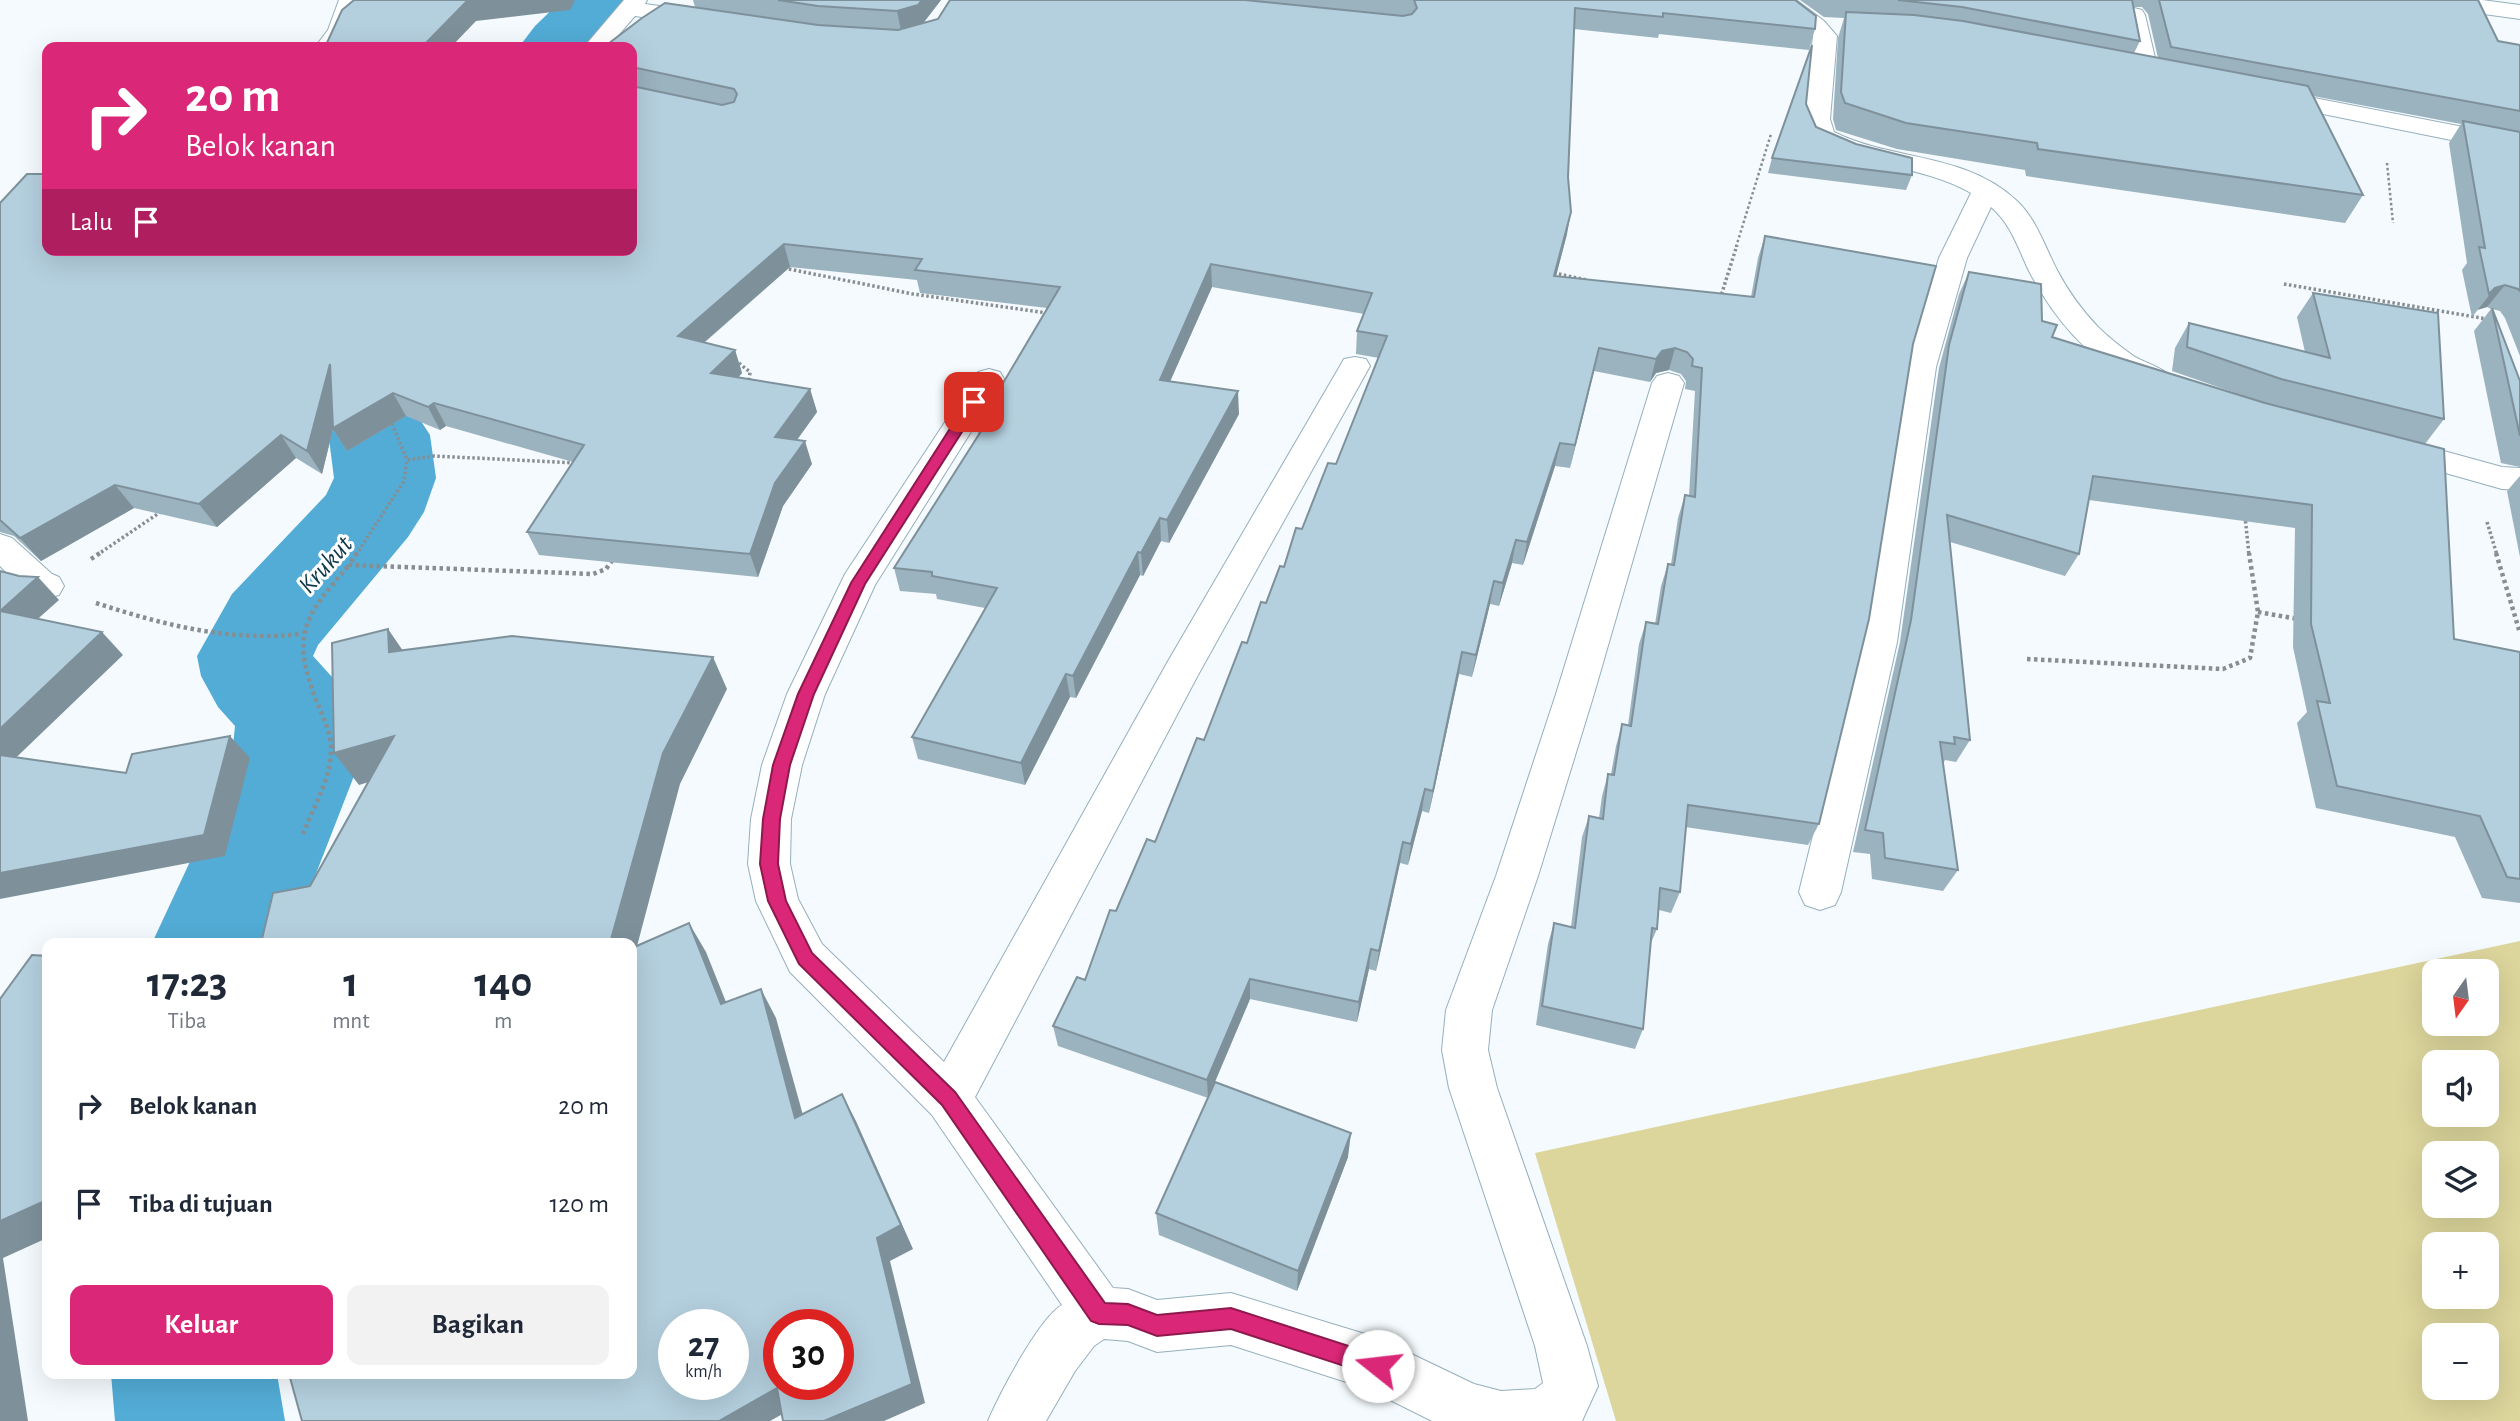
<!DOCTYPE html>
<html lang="id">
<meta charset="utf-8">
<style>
body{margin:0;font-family:"Alegreya Sans",sans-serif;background:#f2f2f3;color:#1f2937;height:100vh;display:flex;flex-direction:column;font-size:26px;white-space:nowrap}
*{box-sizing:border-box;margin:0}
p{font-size:23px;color:#747a83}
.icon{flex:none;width:38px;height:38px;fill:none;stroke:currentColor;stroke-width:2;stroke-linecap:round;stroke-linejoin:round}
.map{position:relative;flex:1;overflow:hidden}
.panel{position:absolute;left:42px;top:938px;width:595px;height:441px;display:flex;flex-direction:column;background:#fff;border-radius:14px;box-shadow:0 7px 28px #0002}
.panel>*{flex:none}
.banner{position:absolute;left:42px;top:42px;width:595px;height:214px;border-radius:14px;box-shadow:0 7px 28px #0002;background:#db2777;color:#fff;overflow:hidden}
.needle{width:46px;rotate:194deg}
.tools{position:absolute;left:2422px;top:959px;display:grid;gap:14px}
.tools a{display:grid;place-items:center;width:77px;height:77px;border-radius:14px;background:#fff;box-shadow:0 7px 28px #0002;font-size:35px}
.speed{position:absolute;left:658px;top:1309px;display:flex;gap:14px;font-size:35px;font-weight:700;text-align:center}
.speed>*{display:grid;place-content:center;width:91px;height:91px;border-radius:50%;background:#fff;box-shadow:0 7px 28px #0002;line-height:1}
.speed small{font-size:18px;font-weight:400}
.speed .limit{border:10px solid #d22;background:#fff;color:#111}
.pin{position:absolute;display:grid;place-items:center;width:60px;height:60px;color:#fff;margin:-30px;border-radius:14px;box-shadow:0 4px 10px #0006}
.me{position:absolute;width:77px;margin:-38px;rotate:286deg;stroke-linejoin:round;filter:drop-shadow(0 0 5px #0008)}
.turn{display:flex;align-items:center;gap:24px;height:147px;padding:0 28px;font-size:32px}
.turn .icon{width:91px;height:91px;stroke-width:2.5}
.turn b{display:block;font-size:49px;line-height:60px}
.then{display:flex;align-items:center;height:66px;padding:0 28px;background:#0003;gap:14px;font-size:26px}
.eta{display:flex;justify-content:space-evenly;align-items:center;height:119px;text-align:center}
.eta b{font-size:42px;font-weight:700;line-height:49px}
.button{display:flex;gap:14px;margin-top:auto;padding:14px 28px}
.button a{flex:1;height:80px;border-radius:14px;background:#db2777;color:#fff;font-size:28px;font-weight:700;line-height:80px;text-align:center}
.button a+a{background:#f2f2f3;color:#1f2937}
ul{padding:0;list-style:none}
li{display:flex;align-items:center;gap:21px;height:98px;padding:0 28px}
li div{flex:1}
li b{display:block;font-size:26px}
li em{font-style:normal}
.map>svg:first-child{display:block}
</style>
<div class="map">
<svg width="2520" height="1421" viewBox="0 0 2520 1421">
<rect width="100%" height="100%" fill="#f4fafd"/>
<path fill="#dcd59c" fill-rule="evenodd" d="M2520 941V1421H1616L1535 1153ZM2434 971H2487V1024H2434ZM2487 1062V1115H2434V1062ZM2434 1153H2487V1206H2434ZM2434 1244H2487V1297H2434ZM2487 1335V1388H2434V1335Z"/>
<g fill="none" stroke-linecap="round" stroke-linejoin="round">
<g fill="#52acd6" fill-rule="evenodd">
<path d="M562 0H631L613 28 594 47H519L535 26Z"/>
<path d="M285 250H375L304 344 306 350 374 376 400 389 430 435 436 478 424 512 408 537 318 645 313 656 332 677 349 709 356 731 354 776 289 943H152L230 776 235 726 218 707 201 676 197 656 232 594 326 495 334 478 328 431 306 418 231 388 218 368 210 344 243 298Z"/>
<path d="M111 1374H277L285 1421H115Z"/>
</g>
<g stroke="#95afbd" stroke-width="2">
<g id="minor">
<path d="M339 0H361L350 30 339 47H315L328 30Z"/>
<path d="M624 0H647L645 4 703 12 711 14 714 19 711 24 703 26 635 16 608 47H584Z"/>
<path d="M1774 0H1796L1824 21 1837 36 1830 119 1834 132C1891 161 1966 152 2017 201 2037 220 2045 247 2057 270 2068 291 2081 309 2098 327 2109 338 2122 348 2135 357 2148 364 2167 369 2175 381L2171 388C2153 392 2137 383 2121 374 2080 350 2051 313 2029 271 2018 248 2011 224 1991 207L1967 258 1936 367 1897 642 1841 892 1835 905 1820 910 1805 905 1799 892 1861 642 1906 367 1939 258 1971 193C1922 165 1863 167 1814 141L1804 119 1813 36 1786 15Z"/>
<path d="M2422 0H2482L2520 5V19L2433 7 2425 5Z"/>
<path d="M2134 8 2142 10 2145 15 2159 75 2155 80 2147 82 2139 80 2135 75 2123 15 2126 10Z"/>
<path d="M2268 89 2520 138V154L2259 101 2256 96 2259 91Z"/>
<path d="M1355 357 1366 359 1370 366 1198 675 975 1097 1113 1288 1128 1289 1157 1300 1231 1293 1378 1338 1474 1384 1501 1391 1535 1389 1543 1383 1535 1346 1449 1088 1442 1050 1446 1010 1496 876 1556 694 1652 383 1657 376 1668 373 1679 376 1684 383 1594 694 1538 876 1492 1010 1488 1050 1497 1088 1587 1346 1598 1386 1582 1421H1432L1368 1389 1231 1345 1157 1352 1128 1341 1104 1339 1094 1346 1075 1371 1046 1421H988C999 1395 1039 1318 1062 1305L932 1115 790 972 756 901 748 864 751 819 762 765 787 694 845 574 978 372 989 369 1000 372 1004 379 875 585 825 694 802 765 791 819 790 864 798 899 822 944 944 1062 1167 663 1340 366 1344 359Z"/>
<path d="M2393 437 2502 467 2520 468V490L2502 489 2382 455 2377 448 2382 441Z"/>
<path d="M0 534 12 538 52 574 59 577 64 586 59 595C32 603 18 584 0 566Z"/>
</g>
</g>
<g stroke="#878e92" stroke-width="2.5" stroke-dasharray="2.5 2.5" stroke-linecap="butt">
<path d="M2387 163 2393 223"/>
<path d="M1736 247 1771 134"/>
</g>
<g stroke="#878e92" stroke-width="3.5" stroke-dasharray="2.5 2.5" stroke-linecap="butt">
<path d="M784 268 913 294 1047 313"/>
<path d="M1554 273 1587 280"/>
<path d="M2284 284 2487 319"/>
<path d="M1720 299 1737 245"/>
<path d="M735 360 750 372 749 382"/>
<path d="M390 419 407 460 434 456 577 463"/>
<path d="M2245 516 2249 555"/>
<path d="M2487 522 2497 555"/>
<path d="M97 555 162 511"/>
<path d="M356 555 404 481 407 460"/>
</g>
<g stroke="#878e92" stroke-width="4.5" stroke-dasharray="3.5 3.5" stroke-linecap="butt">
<path d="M357 553 349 565 593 574 606 569 614 558"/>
<path d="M2496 553 2520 633"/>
<path d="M91 559 100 553"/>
<path d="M96 603C164 625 229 642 301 634"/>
<path d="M2258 612 2298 619"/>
<path d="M2027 659 2223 669 2250 658 2258 612 2249 553"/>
<path d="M303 834C313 808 330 780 331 752 332 734 323 717 316 700 290 632 305 617 349 565"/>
</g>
<use href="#minor" fill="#fff" fill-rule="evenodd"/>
</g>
<g fill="#9bb2bf" fill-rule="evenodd">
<path d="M693 0H941L924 22 938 19 950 0H1795L1815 29 1809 50 1659 34 1658 38 1574 29 1568 177 1567 234 1556 276 1751 297 1758 258 1765 236 1913 344 1819 824 1808 845 1685 827 1680 892 1671 913 1659 910 1657 929 1650 945 1643 1029 1635 1049 1536 1025 1548 944 1554 923 1571 927 1582 837 1589 816 1599 818 1602 796 1608 774H1611L1616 746 1622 724 1628 725 1639 644 1646 622 1655 624 1661 586 1668 564H1671L1678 518 1685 495 1689 496 1695 391 1685 389 1686 381 1681 374 1669 370 1656 373 1650 382 1594 371 1570 468 1555 466 1523 565 1512 563 1499 606 1490 604 1472 677 1459 674 1429 813 1422 811 1408 865 1400 863 1376 971 1369 969 1357 1022 1250 999 1215 1082 1348 1157 1297 1291 1159 1235 1156 1213 1208 1098 1058 1046 1053 1026 1085 980 1116 911 1155 842 1204 740 1247 643 1266 603 1302 529 1336 464 1379 358 1356 354 1357 331 1364 314 1212 287 1170 381 1239 414 1169 543 1161 541 1143 576 1140 575 1076 698 1070 697 1025 785 918 759 912 737 985 608 937 599 936 594 900 591 894 568 979 435 977 427 1047 308 920 293 917 280 790 267 704 343 735 350 742 373 739 377 810 389 817 412 797 440 812 464 783 506 758 577 539 555 527 532 573 462 446 426 440 430 406 416 347 451 333 429 322 474 296 458 217 527 134 508 41 561 14 536 0 532V203L632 250V47L695 7Z"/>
<path d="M1800 0H2478L2498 41 2520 45V356L2505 318 2500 311 2492 309 2520 381V467L2501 463 2474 331 2491 309 2487 307 2477 310 2472 317 2462 270 2467 263 2449 143 2461 124 2313 96 2363 195 2345 223 2026 176 2025 170 1897 149 1836 130 1833 119 1838 38 1844 18 1824 17ZM2133 7H2142L2148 14 2158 58 2134 53 2140 41Z"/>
<path d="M1806 104 1816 127 1912 175 1906 190 1768 173 1772 158Z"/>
<path d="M1969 272 2042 321 2052 337 2241 395 2172 371 2175 348 2189 323 2305 352 2297 317 2313 293 2444 419 2425 444 2454 639 2520 652V903L2482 898 2455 837 2316 808 2297 723 2307 712 2293 647 2295 528 2089 500 2079 554 2065 576 1950 542 1970 740 1956 762 1945 760 1943 764 1958 870 1943 891 1872 879 1870 854 1853 852 1900 642 1939 368 1959 294Z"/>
<path d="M2520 476V557L2507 491Z"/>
</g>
<g fill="#7e919b">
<path d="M468 0H575L570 10 476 21 451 47H422Z"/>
<path d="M922 0H941L921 26 901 31 897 11Z"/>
<path d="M1571 212 1567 234 1550 299 1554 276Z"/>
<path d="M784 244 790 267 686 358 678 336Z"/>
<path d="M1211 264 1212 287 1161 402 1160 380Z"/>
<path d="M2505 285 2487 307 2477 310 2472 317 2495 288Z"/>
<path d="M1599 348 1594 371 1570 468 1575 445Z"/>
<path d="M1675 348 1669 370 1656 373 1650 382 1656 359 1662 351Z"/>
<path d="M735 350 742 373 720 396 711 373Z"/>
<path d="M330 364 393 393 406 416 347 451 333 429 322 474 307 451Z"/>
<path d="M810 389 817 412 783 459 775 437Z"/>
<path d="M1238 391 1239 414 1169 543 1167 520Z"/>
<path d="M434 403 446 426 440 430 428 407Z"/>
<path d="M281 435 296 458 217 527 199 504Z"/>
<path d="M805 441 812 464 783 506 758 577 750 554 775 483Z"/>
<path d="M1560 443 1555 466 1523 565 1527 542Z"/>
<path d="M115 485 134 508 41 561 20 538Z"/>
<path d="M1160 518 1161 541 1143 576 1141 553Z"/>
<path d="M1516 540 1512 563 1499 606 1503 583Z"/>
<path d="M1138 552 1140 575 1076 698 1073 676Z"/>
<path d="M38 577 59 600 22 633 0 611Z"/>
<path d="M1494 581 1490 604 1472 677 1476 655Z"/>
<path d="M388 629 410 661 389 652Z"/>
<path d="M102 632 123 655 0 773V729Z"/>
<path d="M1462 652 1459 674 1429 813 1433 791Z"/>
<path d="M713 657 727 689 680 784 632 965V943H610L663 753Z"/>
<path d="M1066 674 1070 697 1025 785 1021 763Z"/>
<path d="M230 736 250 758 225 856 0 899V873Z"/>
<path d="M394 736 417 767 359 785 334 753Z"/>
<path d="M1425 789 1422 811 1408 865 1411 844Z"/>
<path d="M1403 842 1400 863 1376 971 1379 951Z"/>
<path d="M689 923 706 952 738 1032 721 1004Z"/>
<path d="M1371 949 1369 969 1357 1022 1359 1002Z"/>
<path d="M1250 979V999L1208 1098 1207 1080Z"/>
<path d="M761 989 776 1018 811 1144 795 1118Z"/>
<path d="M842 1094 856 1121 913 1249 890 1261 925 1403 884 1421H824Z"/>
<path d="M1351 1133 1348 1157 1297 1291 1298 1271Z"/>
<path d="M47 1200V1238L3 1258 28 1421H0V1221Z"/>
<path d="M777 1388 795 1407 770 1421H719Z"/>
</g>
<g fill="#b4cfde" stroke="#7e919b" stroke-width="2" fill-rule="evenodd">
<path d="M354 0H469H468L422 47H325L342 10Z"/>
<path d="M778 0H922L918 5 897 11 818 6Z"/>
<path d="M950 0H1245L1403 16 1412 14 1417 8 1414 0H1795L1816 16 1815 29 1663 13V17L1575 8 1568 177 1571 212 1554 276 1754 297 1765 236 1936 266 1913 344 1869 619 1819 824 1688 805 1680 892 1660 888 1657 929 1652 928 1643 1029 1542 1006 1554 923 1575 928 1589 816 1603 819 1608 774 1614 775 1622 724 1631 726 1646 622 1658 624 1668 564 1674 565 1685 495 1695 497 1702 368 1692 366 1693 359 1687 352 1675 348 1662 351 1656 359 1599 348 1575 445 1560 443 1527 542 1516 540 1503 583 1494 581 1476 655 1462 652 1433 791 1425 789 1411 844 1403 842 1379 951 1371 949 1359 1002 1250 979 1207 1080 1053 1026 1077 977 1085 980 1110 910 1116 911 1147 839 1155 842 1197 738 1204 740 1242 642 1247 643 1261 602 1266 603 1280 566 1284 567 1296 528 1302 529 1328 463 1336 464 1387 336 1357 331 1372 293 1211 264 1160 380 1238 391 1167 520 1160 518 1141 553 1138 552 1073 676 1066 674 1021 763 912 737 997 588 932 576V572L894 568 983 428 977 427 1060 287 915 270 922 259 784 244 678 336 735 350 711 373 810 389 775 437 805 441 775 483 750 554 527 532 584 445 434 403 428 407 393 393 333 428 330 364 307 451 281 435 199 504 115 485 20 538 0 520V203L27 174H47V250H632V86L722 105 734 102 737 94 734 89 632 67V47H604L642 18 665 3 818 25 898 30 938 19Z"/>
<path d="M1898 0H2132L2140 41 1962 7Z"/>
<path d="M2159 0H2478L2498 41 2520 45V111L2171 47Z"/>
<path d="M1846 12 1914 15 1963 21 2308 86 2363 195 2038 149 2037 143 1906 123 1845 103 1841 92Z"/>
<path d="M1812 45 1806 104 1816 127 1856 144 1912 158V175L1772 158Z"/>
<path d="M2463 121 2520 132V291L2518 289 2505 285 2495 288 2489 294 2479 247 2485 248Z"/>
<path d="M1969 272 2041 284 2042 321 2057 325 2052 337 2265 403 2444 449 2454 639 2520 652V879L2507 877 2480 816 2337 786 2317 701 2330 703 2311 624 2312 505 2093 476 2079 554 1947 515 1970 740 1954 737 1955 744 1940 742 1958 870 1885 858 1883 833 1865 830 1911 620 1949 345Z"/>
<path d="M2313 293 2438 313 2444 419 2281 379 2187 347 2189 323 2330 358Z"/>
<path d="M2492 308 2520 381V436Z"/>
<path d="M0 571 19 576 38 577 0 611Z"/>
<path d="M0 611 102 632 0 729Z"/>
<path d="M388 629 389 652 512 636 713 657 663 753 610 943H261L273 893 310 886 394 736 334 753 332 643Z"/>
<path d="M230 736 204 835 0 873V755L126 773 132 754Z"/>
<path d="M689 923 721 1004 761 989 795 1118 842 1094 901 1225 877 1238 912 1384 824 1421H783L777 1388 719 1421H302L289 1374H632V948ZM674 1325H733V1384H674ZM779 1325H838V1384H779Z"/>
<path d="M32 955 47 956V1200L0 1221V999Z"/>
<path d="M1215 1082 1351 1133 1298 1271 1156 1213Z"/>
</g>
<path fill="#db2777" stroke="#8e194d" stroke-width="2" d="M974 398 981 402 865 584 814 694 790 765 780 819 778 864 786 901 812 953 955 1092 1105 1303 1128 1304 1157 1315 1231 1308 1386 1358 1390 1366 1386 1373 1378 1377 1231 1329 1157 1336 1128 1325 1099 1324 1091 1321 942 1105 799 964 768 901 760 864 763 819 773 765 798 694 851 583 969 399Z"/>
<g text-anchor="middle" stroke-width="6" stroke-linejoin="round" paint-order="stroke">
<g font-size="26" font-style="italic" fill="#0d3648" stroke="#fff">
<text transform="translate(325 564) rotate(-48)" y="9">Krukut</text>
</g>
</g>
</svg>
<div class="tools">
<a><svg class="needle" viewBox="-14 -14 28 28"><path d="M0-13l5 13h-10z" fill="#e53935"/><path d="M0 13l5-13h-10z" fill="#747a83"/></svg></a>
<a><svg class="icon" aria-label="sound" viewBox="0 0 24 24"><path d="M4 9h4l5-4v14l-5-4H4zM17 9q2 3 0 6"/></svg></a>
<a><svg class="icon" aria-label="layers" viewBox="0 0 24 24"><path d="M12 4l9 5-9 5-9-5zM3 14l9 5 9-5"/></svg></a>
<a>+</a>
<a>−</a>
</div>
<div class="speed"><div>27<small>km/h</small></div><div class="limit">30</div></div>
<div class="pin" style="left:974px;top:402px;background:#d93025"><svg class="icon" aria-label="arrive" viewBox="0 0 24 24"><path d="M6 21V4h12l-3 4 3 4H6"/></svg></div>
<svg class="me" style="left:1378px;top:1366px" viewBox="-20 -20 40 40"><circle r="19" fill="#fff"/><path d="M0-13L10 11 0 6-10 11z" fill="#db2777"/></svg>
<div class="banner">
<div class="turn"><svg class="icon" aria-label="right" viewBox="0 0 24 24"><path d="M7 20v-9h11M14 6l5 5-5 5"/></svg><div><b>20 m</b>Belok kanan</div></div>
<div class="then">Lalu<svg class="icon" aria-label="arrive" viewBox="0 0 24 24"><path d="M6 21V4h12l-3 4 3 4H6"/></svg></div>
</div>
<section class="panel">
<div class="eta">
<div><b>17:23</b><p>Tiba</p></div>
<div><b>1</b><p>mnt</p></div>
<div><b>140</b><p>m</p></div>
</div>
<ul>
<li><svg class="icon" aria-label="right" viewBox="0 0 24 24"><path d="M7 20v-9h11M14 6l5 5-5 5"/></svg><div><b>Belok kanan</b></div><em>20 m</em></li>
<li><svg class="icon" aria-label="arrive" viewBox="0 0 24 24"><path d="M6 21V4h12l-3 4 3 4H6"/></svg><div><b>Tiba di tujuan</b></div><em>120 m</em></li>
</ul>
<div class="button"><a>Keluar</a><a>Bagikan</a></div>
</section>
</div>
